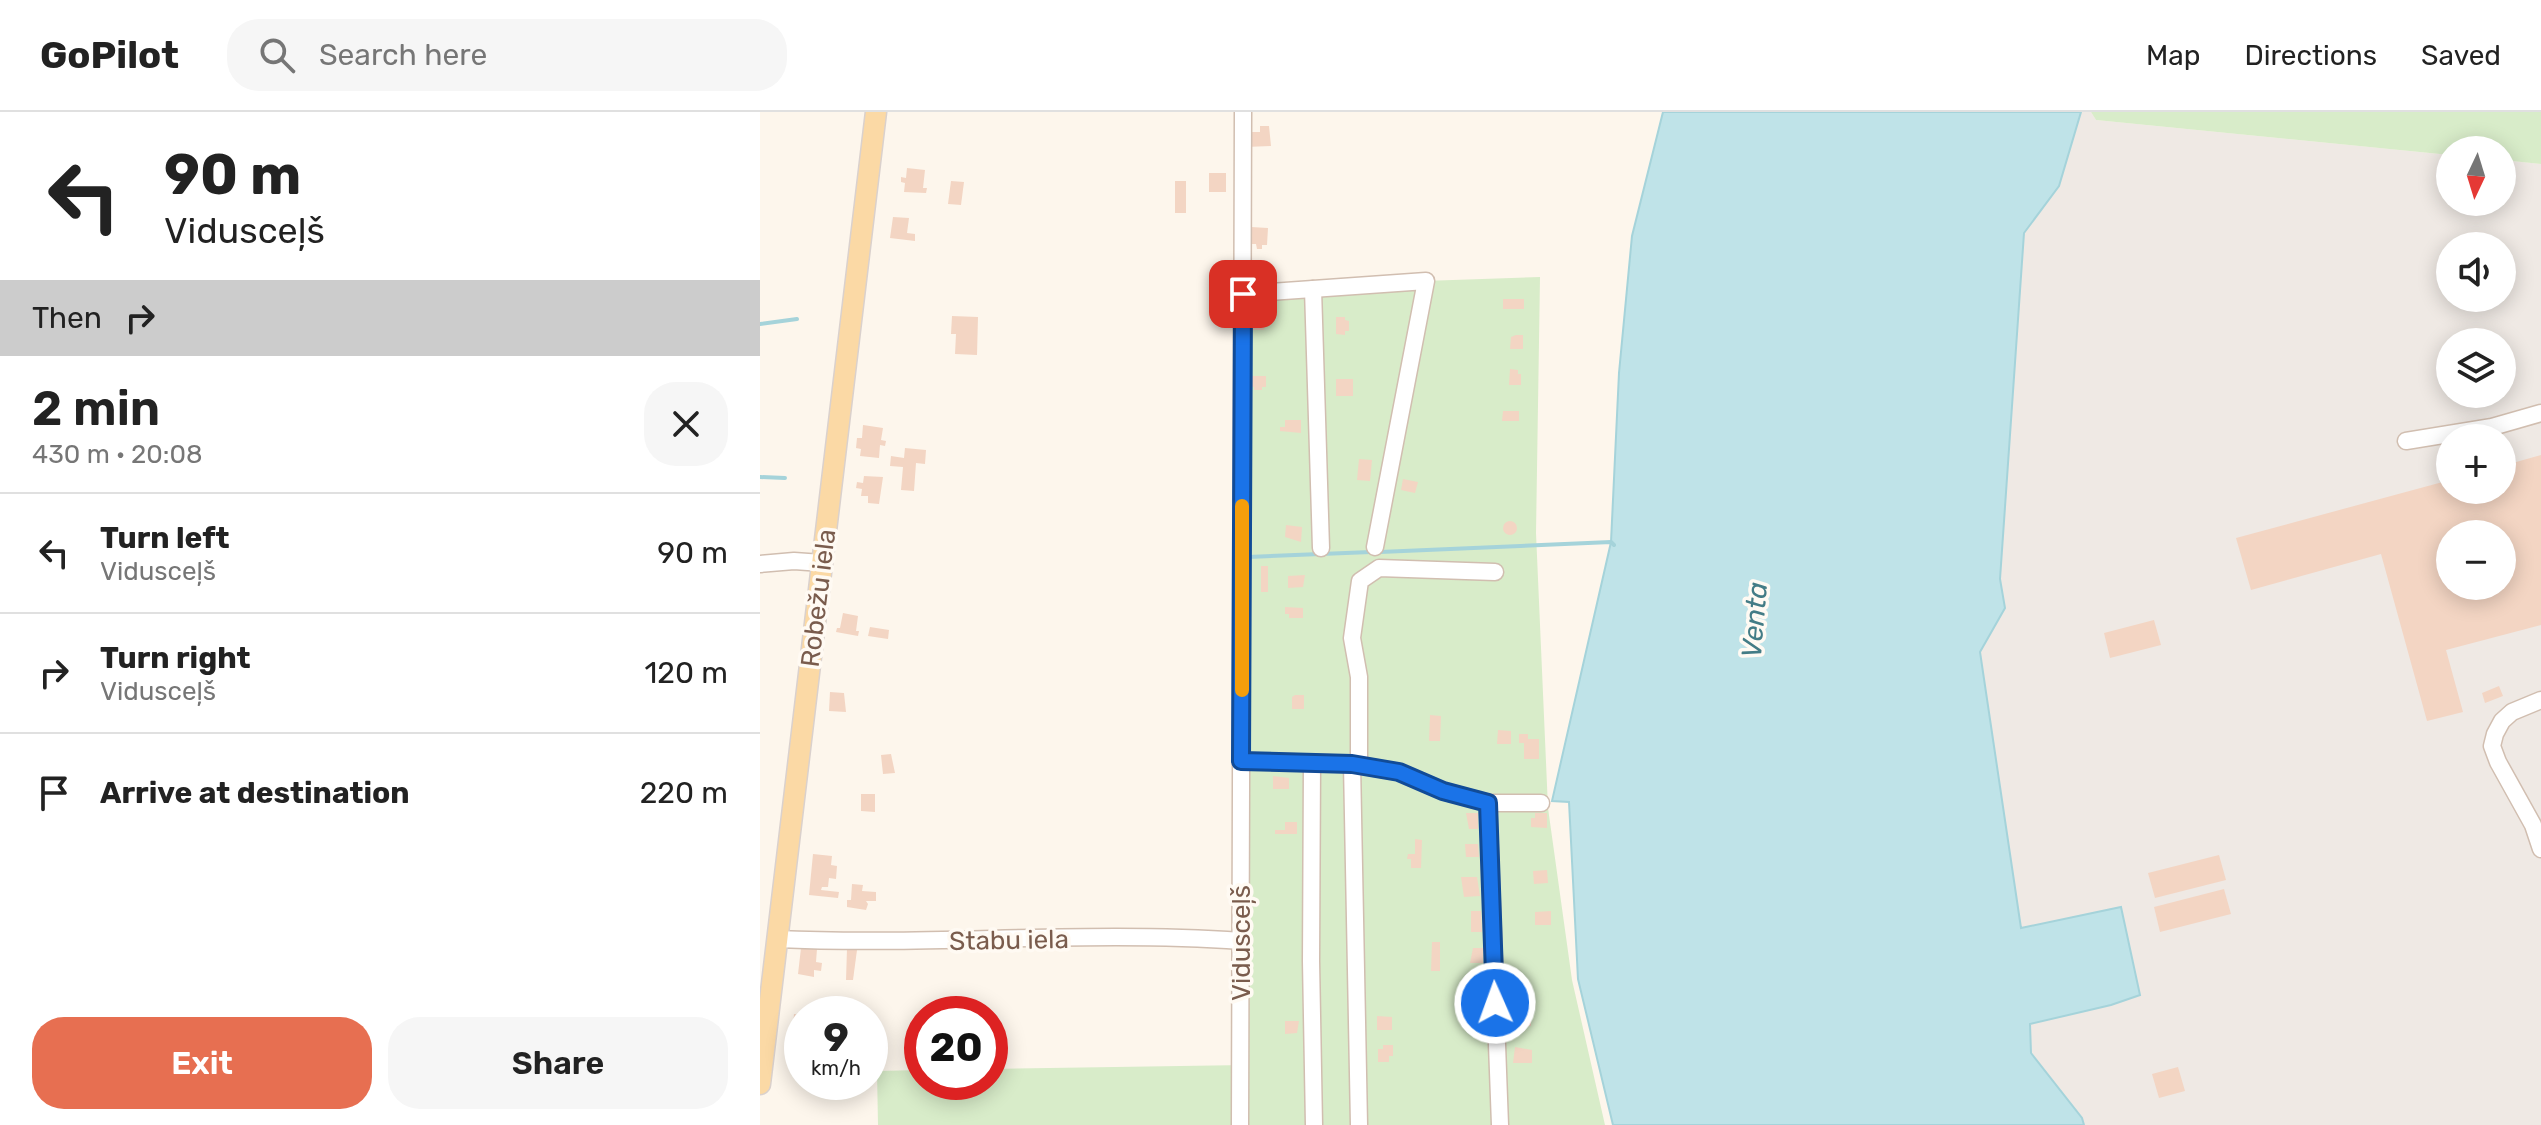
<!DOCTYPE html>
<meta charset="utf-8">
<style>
body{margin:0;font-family:Rubik,sans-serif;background:#f6f6f6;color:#222;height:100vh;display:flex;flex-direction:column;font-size:30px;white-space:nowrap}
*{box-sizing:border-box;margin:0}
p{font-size:26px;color:#767676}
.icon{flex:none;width:44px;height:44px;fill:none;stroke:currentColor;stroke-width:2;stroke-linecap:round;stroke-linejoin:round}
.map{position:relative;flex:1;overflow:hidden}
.side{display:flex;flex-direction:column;background:#fff;width:760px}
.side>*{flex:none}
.hud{background:#fff;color:#222;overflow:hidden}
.needle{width:52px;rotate:184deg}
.controls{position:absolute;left:1676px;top:24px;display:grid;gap:16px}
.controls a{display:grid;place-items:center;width:80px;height:80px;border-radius:50%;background:#fff;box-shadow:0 4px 20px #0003;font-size:40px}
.speed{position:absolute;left:24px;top:884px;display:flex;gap:16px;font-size:40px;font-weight:700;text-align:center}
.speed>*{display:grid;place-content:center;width:104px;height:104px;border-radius:50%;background:#fff;box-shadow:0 4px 20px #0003;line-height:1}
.speed small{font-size:20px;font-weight:400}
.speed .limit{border:12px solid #d22;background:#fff;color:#111}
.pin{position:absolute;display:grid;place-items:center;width:68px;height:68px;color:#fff;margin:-34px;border-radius:16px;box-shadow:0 4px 12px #0006}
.me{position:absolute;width:88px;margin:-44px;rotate:358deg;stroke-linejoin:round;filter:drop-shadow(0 0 6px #0008)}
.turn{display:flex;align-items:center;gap:28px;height:168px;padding:0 32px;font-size:36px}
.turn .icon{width:104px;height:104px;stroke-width:2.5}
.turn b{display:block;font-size:56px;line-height:68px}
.then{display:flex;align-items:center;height:76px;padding:0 32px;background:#0003;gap:16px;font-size:30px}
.round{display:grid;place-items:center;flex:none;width:84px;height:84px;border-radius:32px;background:#f6f6f6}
.overview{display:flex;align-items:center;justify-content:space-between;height:136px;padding:0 32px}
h1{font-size:48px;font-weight:600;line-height:60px}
.action{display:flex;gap:16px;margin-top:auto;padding:16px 32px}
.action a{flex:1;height:92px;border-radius:32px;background:#e76f51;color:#fff;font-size:32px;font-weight:600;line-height:92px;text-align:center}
.action a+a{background:#f6f6f6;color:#222}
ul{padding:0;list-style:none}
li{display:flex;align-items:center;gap:24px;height:120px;padding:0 32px;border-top:2px solid #e0e0e0}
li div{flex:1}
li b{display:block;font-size:30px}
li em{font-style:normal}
header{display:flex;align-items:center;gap:48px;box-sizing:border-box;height:112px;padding:0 40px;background:#fff;border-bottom:2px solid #e0e0e0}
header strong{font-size:38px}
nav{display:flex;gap:44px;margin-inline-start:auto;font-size:28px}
.search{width:560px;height:72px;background:#f6f6f6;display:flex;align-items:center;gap:20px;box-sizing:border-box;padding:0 28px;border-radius:32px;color:#767676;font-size:30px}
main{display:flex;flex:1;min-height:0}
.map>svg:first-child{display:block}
</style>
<header>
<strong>GoPilot</strong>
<div class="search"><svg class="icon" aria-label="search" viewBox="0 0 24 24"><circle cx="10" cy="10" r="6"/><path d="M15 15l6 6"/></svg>Search here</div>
<nav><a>Map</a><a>Directions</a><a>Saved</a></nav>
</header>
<main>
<section class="side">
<div class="hud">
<div class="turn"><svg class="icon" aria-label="left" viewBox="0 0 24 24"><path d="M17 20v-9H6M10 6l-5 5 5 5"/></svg><div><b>90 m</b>Vidusceļš</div></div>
<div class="then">Then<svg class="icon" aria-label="right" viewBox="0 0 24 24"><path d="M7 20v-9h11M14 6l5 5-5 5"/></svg></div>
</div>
<div class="overview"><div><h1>2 min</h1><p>430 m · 20:08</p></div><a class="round"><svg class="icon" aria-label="close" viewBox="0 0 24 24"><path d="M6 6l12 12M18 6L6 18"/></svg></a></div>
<ul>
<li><svg class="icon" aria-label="left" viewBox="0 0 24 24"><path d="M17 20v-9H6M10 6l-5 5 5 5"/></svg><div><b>Turn left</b><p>Vidusceļš</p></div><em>90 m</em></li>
<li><svg class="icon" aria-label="right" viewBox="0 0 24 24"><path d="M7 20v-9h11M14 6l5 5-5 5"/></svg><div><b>Turn right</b><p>Vidusceļš</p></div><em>120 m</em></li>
<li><svg class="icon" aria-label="arrive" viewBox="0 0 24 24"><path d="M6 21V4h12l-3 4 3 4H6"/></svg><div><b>Arrive at destination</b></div><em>220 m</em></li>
</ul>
<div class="action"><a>Exit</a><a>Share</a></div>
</section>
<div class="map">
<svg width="1781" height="1013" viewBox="0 0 1781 1013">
<rect width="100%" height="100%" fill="#fdf6ec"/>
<path fill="#efe9e4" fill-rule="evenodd" d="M1321 0H1331L1336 8 1690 43V90H1742V48L1781 52V1013H1324L1322 1006 1271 941 1270 912 1351 893 1380 882 1360 795 1261 816 1220 540 1245 496 1240 467 1264 121 1299 74ZM1690 134H1742V186H1690ZM1690 230H1742V282H1690ZM1690 326H1742V378H1690ZM1690 422H1742V474H1690Z"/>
<g fill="#d8ecc9">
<path d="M1331 0H1781V52L1742 48V38H1690V43L1336 8Z"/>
<path d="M780 165 776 421 788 696 812 868 845 1013H118L117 959 162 958V970H230V957L486 953 491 175Z"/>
</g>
<path fill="#bfe3e8" stroke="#a5d3da" stroke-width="2" d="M903 0H1321L1299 74 1264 121 1240 467 1245 496 1220 540 1261 816 1361 795 1380 883 1351 893 1270 912 1271 941 1322 1006 1324 1013H853L818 867 809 690 792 689 851 430 859 261 872 124Z"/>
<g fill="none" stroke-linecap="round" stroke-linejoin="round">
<g stroke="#a5d3da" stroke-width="4">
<path d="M0 212 37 207"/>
<path d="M0 365 25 366"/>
<path d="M620 440 851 430 854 433"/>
<path d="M488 445 611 440"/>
</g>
</g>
<g fill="#f3d5c3" fill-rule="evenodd">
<path d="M500 14H509L511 34 485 35V20H500Z"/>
<path d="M147 56 165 58 163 76H167L166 81 144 80 145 71 141 70V65L146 66Z"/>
<rect x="449" y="61" width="17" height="19"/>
<path d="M191 69 204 70 201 93 188 92Z"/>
<rect x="415" y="69" width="11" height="32"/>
<path d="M133 105 149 106 147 121 155 122V129L130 126Z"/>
<path d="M491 115 508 116 507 133H502V137H497L496 132H490Z"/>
<rect x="743" y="187" width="21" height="10"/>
<path d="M491 198H499V203H505L504 218H491Z"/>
<path d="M192 204 218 205 217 243 195 242 196 222H191Z"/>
<path d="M576 205H585V208L589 209V219H585V223L576 222Z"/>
<path d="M756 223H763V237H750L751 225Z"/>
<path d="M750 257 758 258V262H761V273H749Z"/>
<path d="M490 264H506V275H502V278H494V275H490Z"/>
<rect x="576" y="267" width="17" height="17"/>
<path d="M743 299H759V309H742Z"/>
<path d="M525 308H541V321L520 319V315H525Z"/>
<path d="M103 313 123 316 121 328 126 329 125 334 120 333 119 346 100 344 101 337 96 336 97 326H102Z"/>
<path d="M145 336 166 338 165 352 156 351 154 379 141 378 143 355 130 354 131 344 144 346Z"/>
<path d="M1781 343V513L1686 538 1703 600 1667 609 1621 442 1491 478 1476 426 1690 368V378H1742V354ZM1690 422H1742V474H1690Z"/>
<path d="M599 347 612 348 610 369 597 368Z"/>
<path d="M104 364 123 365 119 392 108 391V384H101L102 377 96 376 97 370 103 371Z"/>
<path d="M643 367 658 370 655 381 641 378Z"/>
<circle cx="750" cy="416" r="7"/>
<path d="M526 413 542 415 541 430 525 425Z"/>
<rect x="501" y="454" width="7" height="26"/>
<path d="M545 463 543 475 528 476V464Z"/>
<path d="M525 495 543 496V506H529V502H525Z"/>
<path d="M83 501 98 504 96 519H99L98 524 76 520 77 516H80Z"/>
<path d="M1394 508 1401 533 1350 546 1344 521Z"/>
<path d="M110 515 129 518 128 527 108 524Z"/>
<path d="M1739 574 1743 584 1725 591 1722 581Z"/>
<path d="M70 580 84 581 86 600 69 599Z"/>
<path d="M535 583H544V597H532V585Z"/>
<path d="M670 603 681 604 680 629H669Z"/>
<path d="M738 618 751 619V632H737Z"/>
<path d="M759 622H768V627H779V647H764V631H759Z"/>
<path d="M131 642 135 661 123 662 121 643Z"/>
<path d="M513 664 529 666V677H513Z"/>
<path d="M101 682H115V700L101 699Z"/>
<path d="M706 701H718V717H709Z"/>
<path d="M775 701H787V716L771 715V706H775Z"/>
<path d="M525 710H537V722H515V718H525Z"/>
<path d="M655 727 662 728 661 756H651V747H647L648 742H655Z"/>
<path d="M705 732H718L719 745H706Z"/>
<path d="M53 742 72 744 71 753 77 754 76 767 69 766 68 775H62L61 778 79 780 78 786 49 783Z"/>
<path d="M1459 743 1466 768 1395 786 1388 761Z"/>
<path d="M787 758 788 771 774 772 773 759Z"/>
<path d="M701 765H717L720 784 704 785Z"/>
<path d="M92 772 103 773 102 779 116 780V789H106L108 792 106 798 87 795V788H91Z"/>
<path d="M1464 777 1471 802 1400 820 1394 795Z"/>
<path d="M711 799H721L722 820H711Z"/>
<path d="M791 799V813H775V800Z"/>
<path d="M672 830H680V859H671Z"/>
<path d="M41 836 57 837 56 850 62 851 61 859 54 858V865L38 862Z"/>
<path d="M713 836H723V851H710Z"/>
<path d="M87 837 97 838 93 868H86Z"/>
<path d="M715 898H726V915H711Z"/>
<path d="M752 901H771V914L752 915Z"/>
<path d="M34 902 42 903V923L32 922Z"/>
<path d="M617 904 632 905V918H617Z"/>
<path d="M525 909H539L537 921 525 922Z"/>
<path d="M623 933H633V944H629V950H618V937H623Z"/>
<path d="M755 935 772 938V951H753Z"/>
<path d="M1418 955 1425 979 1399 986 1392 962Z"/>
</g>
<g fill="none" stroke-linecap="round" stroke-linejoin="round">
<g stroke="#d1beb0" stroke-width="19">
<g id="minor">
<path d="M553 177 561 436"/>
<path d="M483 182 666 169 615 435"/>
<path d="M1646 329 1732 315 1781 301"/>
<path d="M0 452 34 449 62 451"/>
<path d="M1781 588 1752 600 1742 609 1735 622 1732 634 1738 650 1773 713 1781 737"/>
<path d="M481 649 592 652 639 660 683 679 728 691H781"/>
<path d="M552 651 551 849 554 1013"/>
<path d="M592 652 599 1013"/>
<path d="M599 653V565L592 526 600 469 619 456 735 460"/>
<path d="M728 691 740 1013"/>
<path d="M17 827C172 834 327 818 481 829"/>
<path d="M480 1013 483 0"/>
</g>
</g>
<g stroke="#dad1cd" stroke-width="23">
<path id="major" d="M0 972 116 0"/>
</g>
<use href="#minor" stroke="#fff" stroke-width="16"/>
<use href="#major" stroke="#fbd9a5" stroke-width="20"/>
</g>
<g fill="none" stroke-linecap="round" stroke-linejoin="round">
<g stroke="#114b97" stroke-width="20">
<path id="route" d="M483 182 481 649 592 652 639 660 683 679 728 691 735 891"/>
</g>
<use href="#route" stroke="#1a73e8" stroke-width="14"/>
<path stroke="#f59e0b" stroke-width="14" d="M482 578V394"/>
</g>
<g text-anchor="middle" stroke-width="7" stroke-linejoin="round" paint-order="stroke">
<g font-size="26" fill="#7a5c4d" stroke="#fffaf3">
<text transform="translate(58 486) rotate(-83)" y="9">Robežu iela</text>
<text transform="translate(249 828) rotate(-1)" y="9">Stabu iela</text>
<text transform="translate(481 831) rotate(-90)" y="9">Vidusceļš</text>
</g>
<g font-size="28" font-style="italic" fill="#437c86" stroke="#fffaf3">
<text transform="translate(994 508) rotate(-85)" y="10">Venta</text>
</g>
</g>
</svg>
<div class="controls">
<a><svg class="needle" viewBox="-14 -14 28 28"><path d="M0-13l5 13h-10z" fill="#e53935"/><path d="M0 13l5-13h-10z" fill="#767676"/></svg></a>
<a><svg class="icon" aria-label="sound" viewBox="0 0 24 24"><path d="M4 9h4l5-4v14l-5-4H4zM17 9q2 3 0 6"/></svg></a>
<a><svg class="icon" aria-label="layers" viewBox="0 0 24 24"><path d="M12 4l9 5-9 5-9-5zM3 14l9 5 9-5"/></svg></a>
<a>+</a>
<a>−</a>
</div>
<div class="speed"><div>9<small>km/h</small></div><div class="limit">20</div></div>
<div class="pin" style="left:483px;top:182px;background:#d93025"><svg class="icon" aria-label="arrive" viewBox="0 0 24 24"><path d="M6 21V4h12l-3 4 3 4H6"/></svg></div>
<svg class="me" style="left:735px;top:891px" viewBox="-20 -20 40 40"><circle r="17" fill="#1a73e8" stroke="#fff" stroke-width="3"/><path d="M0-11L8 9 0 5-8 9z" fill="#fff"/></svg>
</div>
</main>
